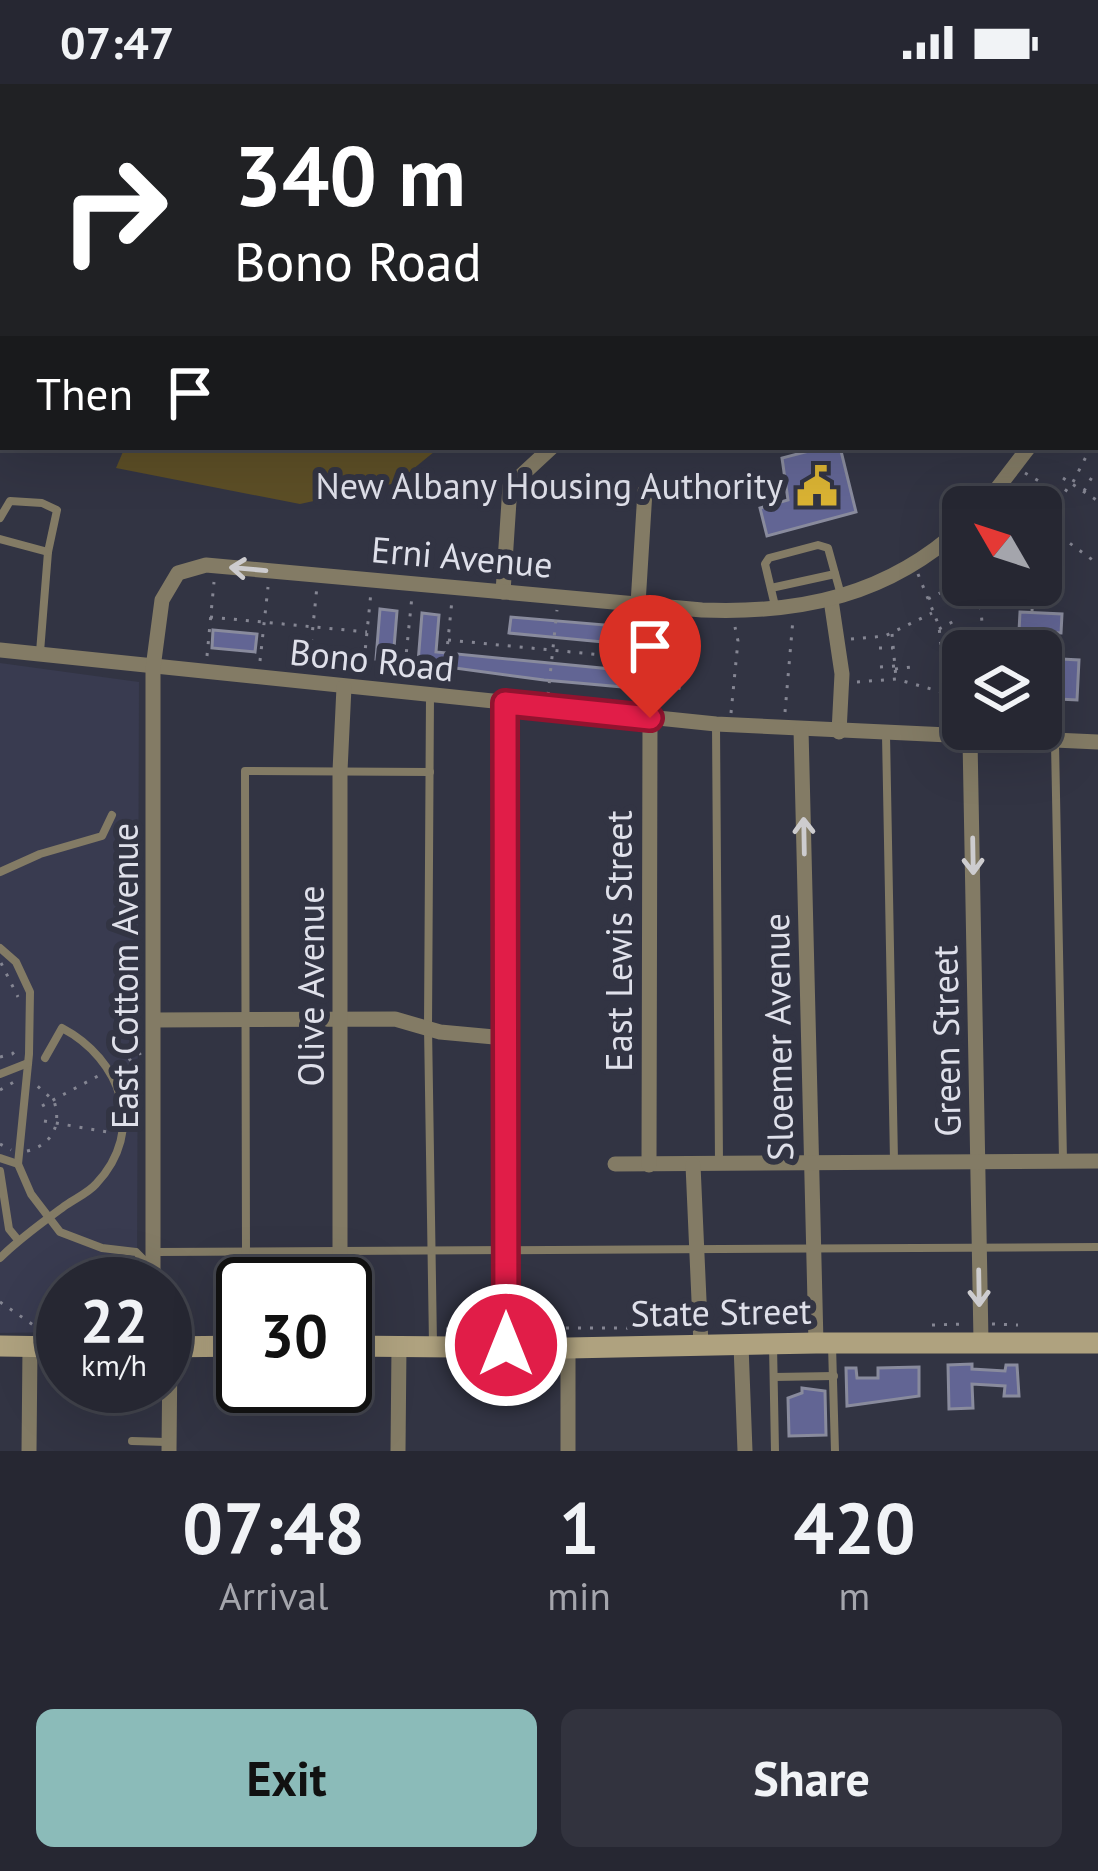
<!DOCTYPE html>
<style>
body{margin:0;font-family:"PT Sans",sans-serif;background:#32333e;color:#f1f3f6;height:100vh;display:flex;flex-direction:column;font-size:45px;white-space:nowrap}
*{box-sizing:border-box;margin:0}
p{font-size:39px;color:#a4a5ac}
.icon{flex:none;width:66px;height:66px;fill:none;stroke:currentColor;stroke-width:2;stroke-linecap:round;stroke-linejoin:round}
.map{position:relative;height:1367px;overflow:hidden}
.panel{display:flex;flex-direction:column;background:#262732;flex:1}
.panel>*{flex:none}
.banner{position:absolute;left:0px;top:0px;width:1098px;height:366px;box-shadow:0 12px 48px #0002,0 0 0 3px #42444d;background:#202124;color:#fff;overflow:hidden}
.needle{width:78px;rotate:309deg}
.fabs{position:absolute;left:942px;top:402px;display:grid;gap:24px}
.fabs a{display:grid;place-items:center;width:120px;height:120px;border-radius:18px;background:#262732;box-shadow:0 12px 48px #0002,0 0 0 3px #42444d;font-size:60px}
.speed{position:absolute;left:36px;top:1173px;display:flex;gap:24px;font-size:60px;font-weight:700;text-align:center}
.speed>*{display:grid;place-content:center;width:156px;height:156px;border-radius:50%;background:#262732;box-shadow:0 12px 48px #0002,0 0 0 3px #42444d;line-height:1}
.speed small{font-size:30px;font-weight:400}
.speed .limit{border:6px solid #111;border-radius:18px;background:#fff;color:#111}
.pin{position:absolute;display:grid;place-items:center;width:102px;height:102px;color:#fff;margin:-123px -51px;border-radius:50% 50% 50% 0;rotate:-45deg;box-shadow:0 0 12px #0007}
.pin .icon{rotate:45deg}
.me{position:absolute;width:132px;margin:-66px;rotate:0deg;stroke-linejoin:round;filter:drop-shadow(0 0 9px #0008)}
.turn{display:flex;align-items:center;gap:42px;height:252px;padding:0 36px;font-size:54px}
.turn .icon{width:156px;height:156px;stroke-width:2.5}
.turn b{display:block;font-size:84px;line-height:102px}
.then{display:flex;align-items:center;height:114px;padding:0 36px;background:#0003;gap:24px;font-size:45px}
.eta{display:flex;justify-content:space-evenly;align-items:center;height:204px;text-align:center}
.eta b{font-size:72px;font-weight:700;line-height:84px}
.cta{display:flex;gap:24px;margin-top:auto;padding:24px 36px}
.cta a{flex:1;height:138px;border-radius:18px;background:#8bbbb9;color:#111;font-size:48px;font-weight:700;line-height:138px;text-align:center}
.cta a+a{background:#32333e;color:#f1f3f6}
.status{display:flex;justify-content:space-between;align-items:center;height:84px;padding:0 60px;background:#262732;direction:ltr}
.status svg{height:33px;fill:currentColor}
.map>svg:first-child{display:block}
</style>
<div class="status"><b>07:47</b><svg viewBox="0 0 49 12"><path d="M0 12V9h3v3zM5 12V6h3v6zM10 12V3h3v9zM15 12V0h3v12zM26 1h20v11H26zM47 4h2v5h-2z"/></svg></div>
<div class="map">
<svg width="1098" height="1367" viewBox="0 0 1098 1367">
<rect width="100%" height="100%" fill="#323443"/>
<path fill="#393b50" d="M0 579 139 598 137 1200H63V1248L0 1249Z"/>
<g fill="#5c4e26">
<path d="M290 0H1072L286 3Z"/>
<path d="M125 363H440L396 399 300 420 116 384Z"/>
</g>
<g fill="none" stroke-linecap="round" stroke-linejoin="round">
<g stroke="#15123a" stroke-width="4.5">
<path d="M678 0 679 3"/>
<path d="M984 0 985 3"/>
<path d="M317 3 320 0"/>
<path d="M0 146H3"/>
</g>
</g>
<g fill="#626594" stroke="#898b9d" stroke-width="3">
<path d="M824 363H840L856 428 767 452 760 424 788 416 782 374Z"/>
<path d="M380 525 397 527 393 576 376 575Z"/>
<path d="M1020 528 1062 530 1061 549 1019 547Z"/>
<path d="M422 529 439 531 436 568 664 590 667 564 509 549 511 533 653 545 652 550 684 553 679 604 646 600V605L544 596 418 579Z"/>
<path d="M213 546 257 550 255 568 212 564Z"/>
<path d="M1061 575 1079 576 1077 616 1059 615Z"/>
<path d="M972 1280V1285L1005 1287 1006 1281H1017L1019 1312H1004L1005 1302 972 1300 973 1324 949 1325 948 1281Z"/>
<path d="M919 1283V1312L847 1322 846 1284H856L857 1294H878V1284Z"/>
<path d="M802 1304 825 1307 826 1351 789 1352 788 1314 802 1309Z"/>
</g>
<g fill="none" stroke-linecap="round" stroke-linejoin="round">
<g stroke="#858693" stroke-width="3" stroke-dasharray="3 9" stroke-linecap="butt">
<path d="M1095 272 1098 273"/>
<path d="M1095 352 1098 354"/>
<path d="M1025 389 1063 411 1071 399"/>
<path d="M1063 394 1098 417"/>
<path d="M1073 398 1091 363"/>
<path d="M1084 407 1092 393"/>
<path d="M1004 416 1016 423"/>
<path d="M1041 438 1098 480"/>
<path d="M949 469 963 493"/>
<path d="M1041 488 1044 484"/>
<path d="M918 490 939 542 945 609 963 605"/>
<path d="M959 499 963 497"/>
<path d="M1041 500 1053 510 1051 528"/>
<path d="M968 501 981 525 984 567"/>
<path d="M1051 506 1059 496"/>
<path d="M975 510 986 501"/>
<path d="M928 515 942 508"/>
<path d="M1032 528 1033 501"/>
<path d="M210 533 367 548"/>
<path d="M939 545 958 535"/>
<path d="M892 550 896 594"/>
<path d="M851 555 885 552 932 529"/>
<path d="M448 556 654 576"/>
<path d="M879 564H893"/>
<path d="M986 565H1002"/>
<path d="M207 572 214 498"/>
<path d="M260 577 268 503"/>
<path d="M309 582 317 502"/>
<path d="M880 583 895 582"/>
<path d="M895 585 911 583"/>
<path d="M363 588 371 508"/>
<path d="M404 592 412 512"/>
<path d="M444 596 452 516"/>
<path d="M857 598 896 595 945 609 947 635"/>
<path d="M548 611 557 526"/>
<path d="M649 621 657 535"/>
<path d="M785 628 793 535"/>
<path d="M731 629 738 557 735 543"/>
<path d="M1 879 18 913"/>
<path d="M0 973 12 970 19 964"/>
<path d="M118 982 141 969"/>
<path d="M0 1006 14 998"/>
<path d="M42 1022 98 992"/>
<path d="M44 1037 113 1049"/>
<path d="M0 1060 11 1066"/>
<path d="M27 1067C52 1061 62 1041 54 1017L35 1000"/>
<path d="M0 1218 42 1247"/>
<path d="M992 1240 1018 1241"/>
<path d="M932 1241 964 1240"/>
<path d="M518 1244H676"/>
<path d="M446 1245H490"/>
</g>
<g stroke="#837b65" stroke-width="8">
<path d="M724 3 726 0"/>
<path d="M0 434 10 417 42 419 57 426 48 468 40 568"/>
<path d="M0 455 48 468"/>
<path d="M771 504 835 490"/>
<path d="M776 526 765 480 769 474 818 461 828 464 841 511"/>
<path d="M430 612 428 943 433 1260"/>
<path d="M716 640 719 1079"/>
<path d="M886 651 894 1077"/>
<path d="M1055 659 1063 1076"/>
<path d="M0 788 40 770 102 752 112 731"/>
<path d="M0 864 16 878 30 908 29 970 18 1080 31 1110 60 1148 102 1164 136 1168 149 1181"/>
<path d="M0 990 28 979"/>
<path d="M0 1074 18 1080"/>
<path d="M0 1087 9 1145 18 1156"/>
<path d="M156 1168 1098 1163"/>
<path d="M246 1169 245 687 430 688"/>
<path d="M0 1174C20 1154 43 1138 66 1121 76 1114 88 1109 96 1100 147 1046 121 975 62 944L45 974"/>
<path d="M773 1261 775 1367"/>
<path d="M832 1261 835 1367"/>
<path d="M774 1293 834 1292"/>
<path d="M132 1357 166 1358"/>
</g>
<g stroke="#837b65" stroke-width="15">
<path d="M182 3 183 0"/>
<path d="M0 54H3"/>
<path d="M1095 126 1098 115"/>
<path d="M1095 189 1098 190"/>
<path d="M983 423 1029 363"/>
<path d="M503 508 510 402 552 363"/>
<path d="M831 516 842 590 839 648"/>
<path d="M638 520 645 407"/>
<path d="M0 566 716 640 1098 658"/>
<path d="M504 619 506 1261"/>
<path d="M801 645 816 1259"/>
<path d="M970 655 981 1257"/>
<path d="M154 936 395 935 440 948 505 954"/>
<path d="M615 1080 1098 1077"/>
<path d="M649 1081 650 634"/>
<path d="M693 1081 701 1261"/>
<path d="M153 1200V584L162 516 178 489 206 481 702 526C801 530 889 511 963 442"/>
<path d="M340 1200V687L344 603"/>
<path d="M741 1261 745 1367"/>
<path d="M29 1367 30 1263"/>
<path d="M169 1367 170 1263"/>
<path d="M398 1367 399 1262"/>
<path d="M568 1367V1264"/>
</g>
<g stroke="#afa27f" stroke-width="21">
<path d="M0 1262 63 1263"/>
<path d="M345 1262 568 1264 816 1259H1098"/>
<path d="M165 1263 243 1262"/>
</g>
</g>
<defs><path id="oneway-shaft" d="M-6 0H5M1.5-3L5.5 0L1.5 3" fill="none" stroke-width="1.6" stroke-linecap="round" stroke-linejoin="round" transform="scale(3)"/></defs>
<g stroke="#cdcccf">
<use href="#oneway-shaft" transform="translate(248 485) rotate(-175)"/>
<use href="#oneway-shaft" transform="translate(804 752) rotate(-91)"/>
<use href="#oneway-shaft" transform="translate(973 772) rotate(89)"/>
<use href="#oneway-shaft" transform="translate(979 1204) rotate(89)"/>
</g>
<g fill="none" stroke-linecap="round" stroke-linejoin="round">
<g stroke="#92132f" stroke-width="30">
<path id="route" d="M506 1261 505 619 650 634"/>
</g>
<use href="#route" stroke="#e11d48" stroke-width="21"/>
</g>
<defs>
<g id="civic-bare" transform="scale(3.24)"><path d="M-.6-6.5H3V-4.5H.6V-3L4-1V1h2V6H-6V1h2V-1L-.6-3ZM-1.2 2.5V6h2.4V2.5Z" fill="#dab333" stroke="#323443" stroke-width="2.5" paint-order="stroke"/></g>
</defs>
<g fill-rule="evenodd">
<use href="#civic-bare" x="817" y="402"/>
</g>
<g text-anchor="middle" stroke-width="12" stroke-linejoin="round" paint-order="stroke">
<g font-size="36" fill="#dfe0ea" stroke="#323443" text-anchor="end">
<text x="783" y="415">New Albany Housing Authority</text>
</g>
<g font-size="36" fill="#dfe0ea" stroke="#323443">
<text transform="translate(462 473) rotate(5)" y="13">Erni Avenue</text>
<text transform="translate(372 576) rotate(6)" y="13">Bono Road</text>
<text transform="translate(619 857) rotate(-90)" y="13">East Lewis Street</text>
<text transform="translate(125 892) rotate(-90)" y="13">East Cottom Avenue</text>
<text transform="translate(311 902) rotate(-90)" y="13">Olive Avenue</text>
<text transform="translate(778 953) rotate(-91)" y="13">Sloemer Avenue</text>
<text transform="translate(946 957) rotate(-91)" y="13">Green Street</text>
<text transform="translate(721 1228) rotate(-1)" y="13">State Street</text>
</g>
</g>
</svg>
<div class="fabs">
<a><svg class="needle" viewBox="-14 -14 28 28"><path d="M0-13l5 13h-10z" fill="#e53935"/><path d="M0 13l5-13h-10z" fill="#a4a5ac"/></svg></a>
<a><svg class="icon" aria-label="layers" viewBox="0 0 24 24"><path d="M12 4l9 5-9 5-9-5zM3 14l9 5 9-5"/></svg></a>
</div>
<div class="speed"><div>22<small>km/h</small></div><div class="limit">30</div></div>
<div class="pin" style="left:650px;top:634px;background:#d93025"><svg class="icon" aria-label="arrive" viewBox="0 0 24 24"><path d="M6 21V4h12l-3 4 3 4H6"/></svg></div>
<svg class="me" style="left:506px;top:1261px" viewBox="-20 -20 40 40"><circle r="17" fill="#e11d48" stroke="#fff" stroke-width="3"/><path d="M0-11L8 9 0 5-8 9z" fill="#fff"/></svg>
<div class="banner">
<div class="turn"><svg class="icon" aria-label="right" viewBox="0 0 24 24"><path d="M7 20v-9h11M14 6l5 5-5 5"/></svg><div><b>340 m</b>Bono Road</div></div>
<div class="then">Then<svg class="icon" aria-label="arrive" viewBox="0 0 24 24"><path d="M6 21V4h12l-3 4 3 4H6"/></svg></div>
</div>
</div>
<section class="panel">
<div class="eta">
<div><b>07:48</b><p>Arrival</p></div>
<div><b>1</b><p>min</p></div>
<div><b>420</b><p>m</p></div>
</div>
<div class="cta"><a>Exit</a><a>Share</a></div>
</section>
